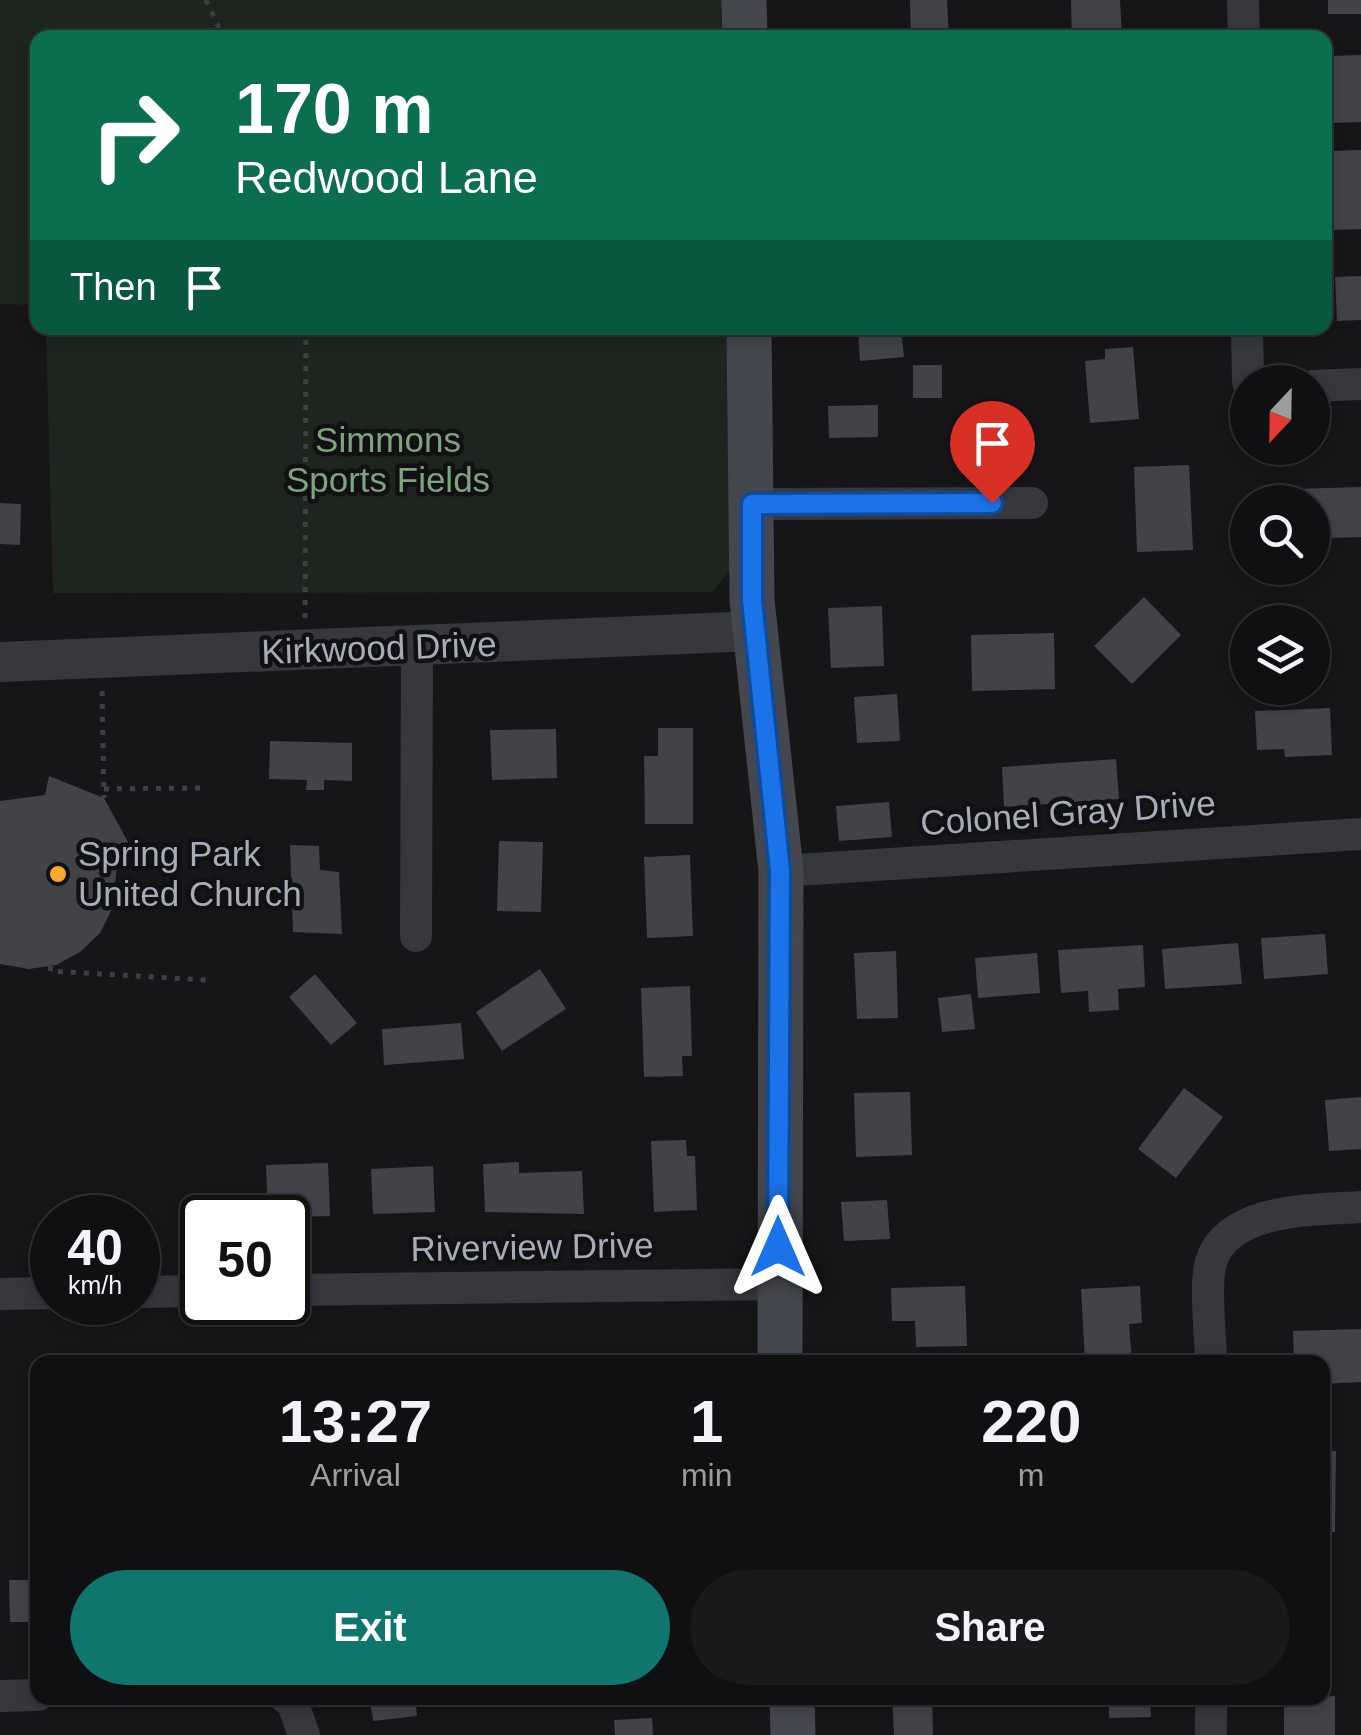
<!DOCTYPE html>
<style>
body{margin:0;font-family:Arial,sans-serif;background:#19191b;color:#f1f3f6;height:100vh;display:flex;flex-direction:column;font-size:38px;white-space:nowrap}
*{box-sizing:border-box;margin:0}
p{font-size:32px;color:#9c9d9f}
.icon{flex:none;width:55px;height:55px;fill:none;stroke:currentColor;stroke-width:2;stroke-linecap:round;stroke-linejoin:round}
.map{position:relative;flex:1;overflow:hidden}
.side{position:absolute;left:30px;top:1355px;width:1300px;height:350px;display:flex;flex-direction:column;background:#101012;border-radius:20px;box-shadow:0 5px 15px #0003,0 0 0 2px #303032}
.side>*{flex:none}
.banner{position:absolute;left:30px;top:30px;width:1302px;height:305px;border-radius:20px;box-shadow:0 5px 15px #0003,0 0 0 2px #303032;background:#0b6e4f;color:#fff;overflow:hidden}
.needle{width:65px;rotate:202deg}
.tools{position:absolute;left:1230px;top:365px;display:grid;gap:20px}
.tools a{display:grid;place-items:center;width:100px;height:100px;border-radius:50%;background:#101012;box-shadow:0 5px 15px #0003,0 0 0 2px #303032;font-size:50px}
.speed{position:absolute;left:30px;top:1195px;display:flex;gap:20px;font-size:50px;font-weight:700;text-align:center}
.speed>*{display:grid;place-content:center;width:130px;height:130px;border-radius:50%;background:#101012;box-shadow:0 5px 15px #0003,0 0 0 2px #303032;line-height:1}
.speed small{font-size:25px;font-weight:400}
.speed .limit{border:5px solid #111;border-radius:15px;background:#fff;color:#111}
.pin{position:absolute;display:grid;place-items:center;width:85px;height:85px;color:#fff;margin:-102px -42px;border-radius:50% 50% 50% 0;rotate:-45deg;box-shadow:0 0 10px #0007}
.pin .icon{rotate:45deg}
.me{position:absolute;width:110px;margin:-55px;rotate:0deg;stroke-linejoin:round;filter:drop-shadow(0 0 8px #0008)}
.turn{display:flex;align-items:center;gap:35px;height:210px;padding:0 40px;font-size:45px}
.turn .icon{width:130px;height:130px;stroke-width:2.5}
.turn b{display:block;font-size:70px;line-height:85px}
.then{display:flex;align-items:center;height:95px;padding:0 40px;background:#0003;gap:20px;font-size:38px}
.eta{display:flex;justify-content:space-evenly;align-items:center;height:170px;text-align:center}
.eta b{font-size:60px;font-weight:700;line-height:70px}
.button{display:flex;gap:20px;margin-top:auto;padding:20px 40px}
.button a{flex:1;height:115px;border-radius:60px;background:#0f766e;color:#fff;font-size:40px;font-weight:700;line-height:115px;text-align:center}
.button a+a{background:#19191b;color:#f1f3f6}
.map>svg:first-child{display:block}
</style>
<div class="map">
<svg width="1361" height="1735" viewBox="0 0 1361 1735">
<rect width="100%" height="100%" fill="#161618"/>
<g fill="#1d261e">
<path d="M0 0H724V37L38 38 37 305 0 304Z"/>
<path d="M46 328H728L730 571 712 592 53 593Z"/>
</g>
<g fill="#414348">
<path d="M910 0H947L949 38H911Z"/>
<path d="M1071 0H1120L1122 38H1072Z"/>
<rect x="1328" y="0" width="33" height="14"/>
<path d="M1361 55V122L1332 123 1330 56Z"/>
<path d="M1361 150V229L1332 230 1329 151Z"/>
<path d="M1361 276V320L1337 321 1335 277Z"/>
<path d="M858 328H901L904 357 860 361Z"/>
<path d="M1133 347 1139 419 1090 423 1085 361 1105 359V349Z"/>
<rect x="913" y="365" width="29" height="33"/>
<path d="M878 405V437L829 438 828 406Z"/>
<path d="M1189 465 1193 550 1137 552 1134 467Z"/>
<path d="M1361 487V537L1329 538 1328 529 1312 530V502H1260V490Z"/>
<path d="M0 503 21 504 20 545 0 544Z"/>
<path d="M1144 597 1181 635 1132 684 1094 646Z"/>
<path d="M882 606 884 666 831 668 828 608Z"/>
<path d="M1054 633 1055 689 972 691 971 635Z"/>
<path d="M897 694 900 741 857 743 854 697Z"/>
<path d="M1330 708 1332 755 1285 757 1284 749 1257 750 1255 711Z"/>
<path d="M658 728H693V824H645L644 756H658Z"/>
<path d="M556 729 557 778 492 780 490 730Z"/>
<path d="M270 741 352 743V781L324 780V790H306L307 780 269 779Z"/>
<path d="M1116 759 1119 799 1004 807 1002 767Z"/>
<path d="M49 776 104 798 128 842 133 862 117 867 112 909 100 933 80 952 56 965 29 969 0 964V801L45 795Z"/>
<path d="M889 802 892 837 839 841 836 806Z"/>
<path d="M499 841 543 842 541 912 497 911Z"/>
<path d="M290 845 319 846 320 870 339 872 342 934 293 932Z"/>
<path d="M690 855 693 936 647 938 644 857Z"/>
<path d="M1325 934 1328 974 1264 979 1261 938Z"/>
<path d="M1238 943 1242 984 1165 989 1162 949Z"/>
<path d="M1143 945 1145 987 1118 989 1119 1010 1089 1012 1088 991 1061 993 1058 950Z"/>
<path d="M896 951 898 1018 857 1019 854 953Z"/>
<path d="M1037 953 1040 993 978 998 975 958Z"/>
<path d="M540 969 566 1009 502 1051 476 1012Z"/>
<path d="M315 974 357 1023 331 1045 289 997Z"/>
<path d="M690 986 692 1056H682L683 1076 644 1077 641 988Z"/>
<path d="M971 994 975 1029 942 1032 938 998Z"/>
<path d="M461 1023 464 1059 384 1065 382 1029Z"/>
<path d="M1184 1088 1223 1117 1176 1178 1138 1149Z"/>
<path d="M910 1092 912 1155 856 1157 854 1093Z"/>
<path d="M1361 1097V1149L1329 1151 1325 1100Z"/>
<path d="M686 1140 687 1156H695L697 1210 654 1212 651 1141Z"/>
<path d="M519 1162V1173L582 1171 584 1214 485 1212 483 1164Z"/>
<path d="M328 1163 330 1216 268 1218 266 1165Z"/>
<path d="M433 1166 435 1212 373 1214 371 1169Z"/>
<path d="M887 1200 890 1239 844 1241 841 1202Z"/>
<path d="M965 1286 967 1346 916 1347 915 1321H892L891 1288Z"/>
<path d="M1140 1286 1142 1323 1129 1324 1132 1362H1085L1081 1289Z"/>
<path d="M1361 1329V1382L1322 1384V1362H1294L1293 1331Z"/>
<path d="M1322 1451H1336L1335 1532H1322Z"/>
<path d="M1322 1577H1326L1329 1643H1322Z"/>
<path d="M9 1580H38V1622H10Z"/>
<path d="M1335 1696V1735H1284V1698Z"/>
<path d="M370 1698H415L417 1716 373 1721Z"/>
<path d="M892 1698H932L933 1735H894Z"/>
<path d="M1109 1698H1150L1151 1717 1109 1718Z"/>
<path d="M652 1718 653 1735H615L614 1720Z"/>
</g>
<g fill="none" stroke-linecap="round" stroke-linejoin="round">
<g stroke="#3c3f44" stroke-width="5" stroke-dasharray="5 8" stroke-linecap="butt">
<path d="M206 0 224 38"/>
<path d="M305 618 306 328"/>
<path d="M102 691 104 798"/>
<path d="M104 789 205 788"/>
<path d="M51 966 50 971 206 980"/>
</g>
<g stroke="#36383d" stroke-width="32">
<path d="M1243 0 1244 38"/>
<path d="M1247 328 1248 382"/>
<path d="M1312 386 1361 384"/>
<path d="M752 504 1032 503"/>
<path d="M781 871 1361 834"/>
<path d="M416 936 417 646"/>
<path d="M288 1290 778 1284"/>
<path d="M138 1292 202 1291"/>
<path d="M0 1294 52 1293"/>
<path d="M1211 1362C1211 1337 1204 1285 1211 1262 1228 1207 1316 1210 1361 1207"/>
<path d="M0 1696 38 1695"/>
<path d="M286 1698 292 1701 304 1735"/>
<path d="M1211 1698V1735"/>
</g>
<path stroke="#36383d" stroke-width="40" d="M0 662 758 631"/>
<g stroke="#44474d" stroke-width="45">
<path d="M744 0 745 38"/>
<path d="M749 328 752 600 781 871 780 1362"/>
<path d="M792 1698 793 1735"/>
</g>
</g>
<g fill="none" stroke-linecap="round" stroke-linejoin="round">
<g stroke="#114b97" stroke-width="25">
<path id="route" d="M778 1247 780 871 752 600V504L992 503"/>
</g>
<use href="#route" stroke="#1a73e8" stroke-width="18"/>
</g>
<circle fill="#fba72a" stroke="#111113" stroke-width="4" cx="58" cy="874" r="10"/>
<g text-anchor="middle" stroke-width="9" stroke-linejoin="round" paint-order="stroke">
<g font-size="35" fill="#7da47d" stroke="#111113">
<text x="388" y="452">Simmons<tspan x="388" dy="40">Sports Fields</tspan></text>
</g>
<g font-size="35" fill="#a7adb8" stroke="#111113">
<text transform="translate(379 648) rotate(-2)" y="12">Kirkwood Drive</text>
<text transform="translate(1068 813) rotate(-4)" y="12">Colonel Gray Drive</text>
<text transform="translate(532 1247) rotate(-1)" y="12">Riverview Drive</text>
</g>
<g font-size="35" fill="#a7adb8" stroke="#111113" text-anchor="start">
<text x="78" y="866">Spring Park<tspan x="78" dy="40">United Church</tspan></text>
</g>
</g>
</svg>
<div class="tools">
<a><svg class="needle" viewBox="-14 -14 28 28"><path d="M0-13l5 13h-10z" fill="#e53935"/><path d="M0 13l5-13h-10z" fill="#9c9d9f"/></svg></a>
<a><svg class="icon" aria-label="search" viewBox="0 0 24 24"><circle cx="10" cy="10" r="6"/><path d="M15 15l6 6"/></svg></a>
<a><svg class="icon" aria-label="layers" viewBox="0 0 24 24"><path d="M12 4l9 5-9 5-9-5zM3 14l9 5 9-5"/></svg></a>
</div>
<div class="speed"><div>40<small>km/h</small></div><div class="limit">50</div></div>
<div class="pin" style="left:992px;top:503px;background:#d93025"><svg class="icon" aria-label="arrive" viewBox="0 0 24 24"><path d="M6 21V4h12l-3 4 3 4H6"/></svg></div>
<svg class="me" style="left:778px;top:1247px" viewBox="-20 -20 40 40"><path d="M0-17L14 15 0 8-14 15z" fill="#1a73e8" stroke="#fff" stroke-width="4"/></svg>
<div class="banner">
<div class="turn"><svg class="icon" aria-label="right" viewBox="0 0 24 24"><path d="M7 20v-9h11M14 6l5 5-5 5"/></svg><div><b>170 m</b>Redwood Lane</div></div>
<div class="then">Then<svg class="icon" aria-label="arrive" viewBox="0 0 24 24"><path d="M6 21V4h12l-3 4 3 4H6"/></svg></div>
</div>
<section class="side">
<div class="eta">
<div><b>13:27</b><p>Arrival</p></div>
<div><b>1</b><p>min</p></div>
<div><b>220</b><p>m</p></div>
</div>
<div class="button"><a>Exit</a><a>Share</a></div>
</section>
</div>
